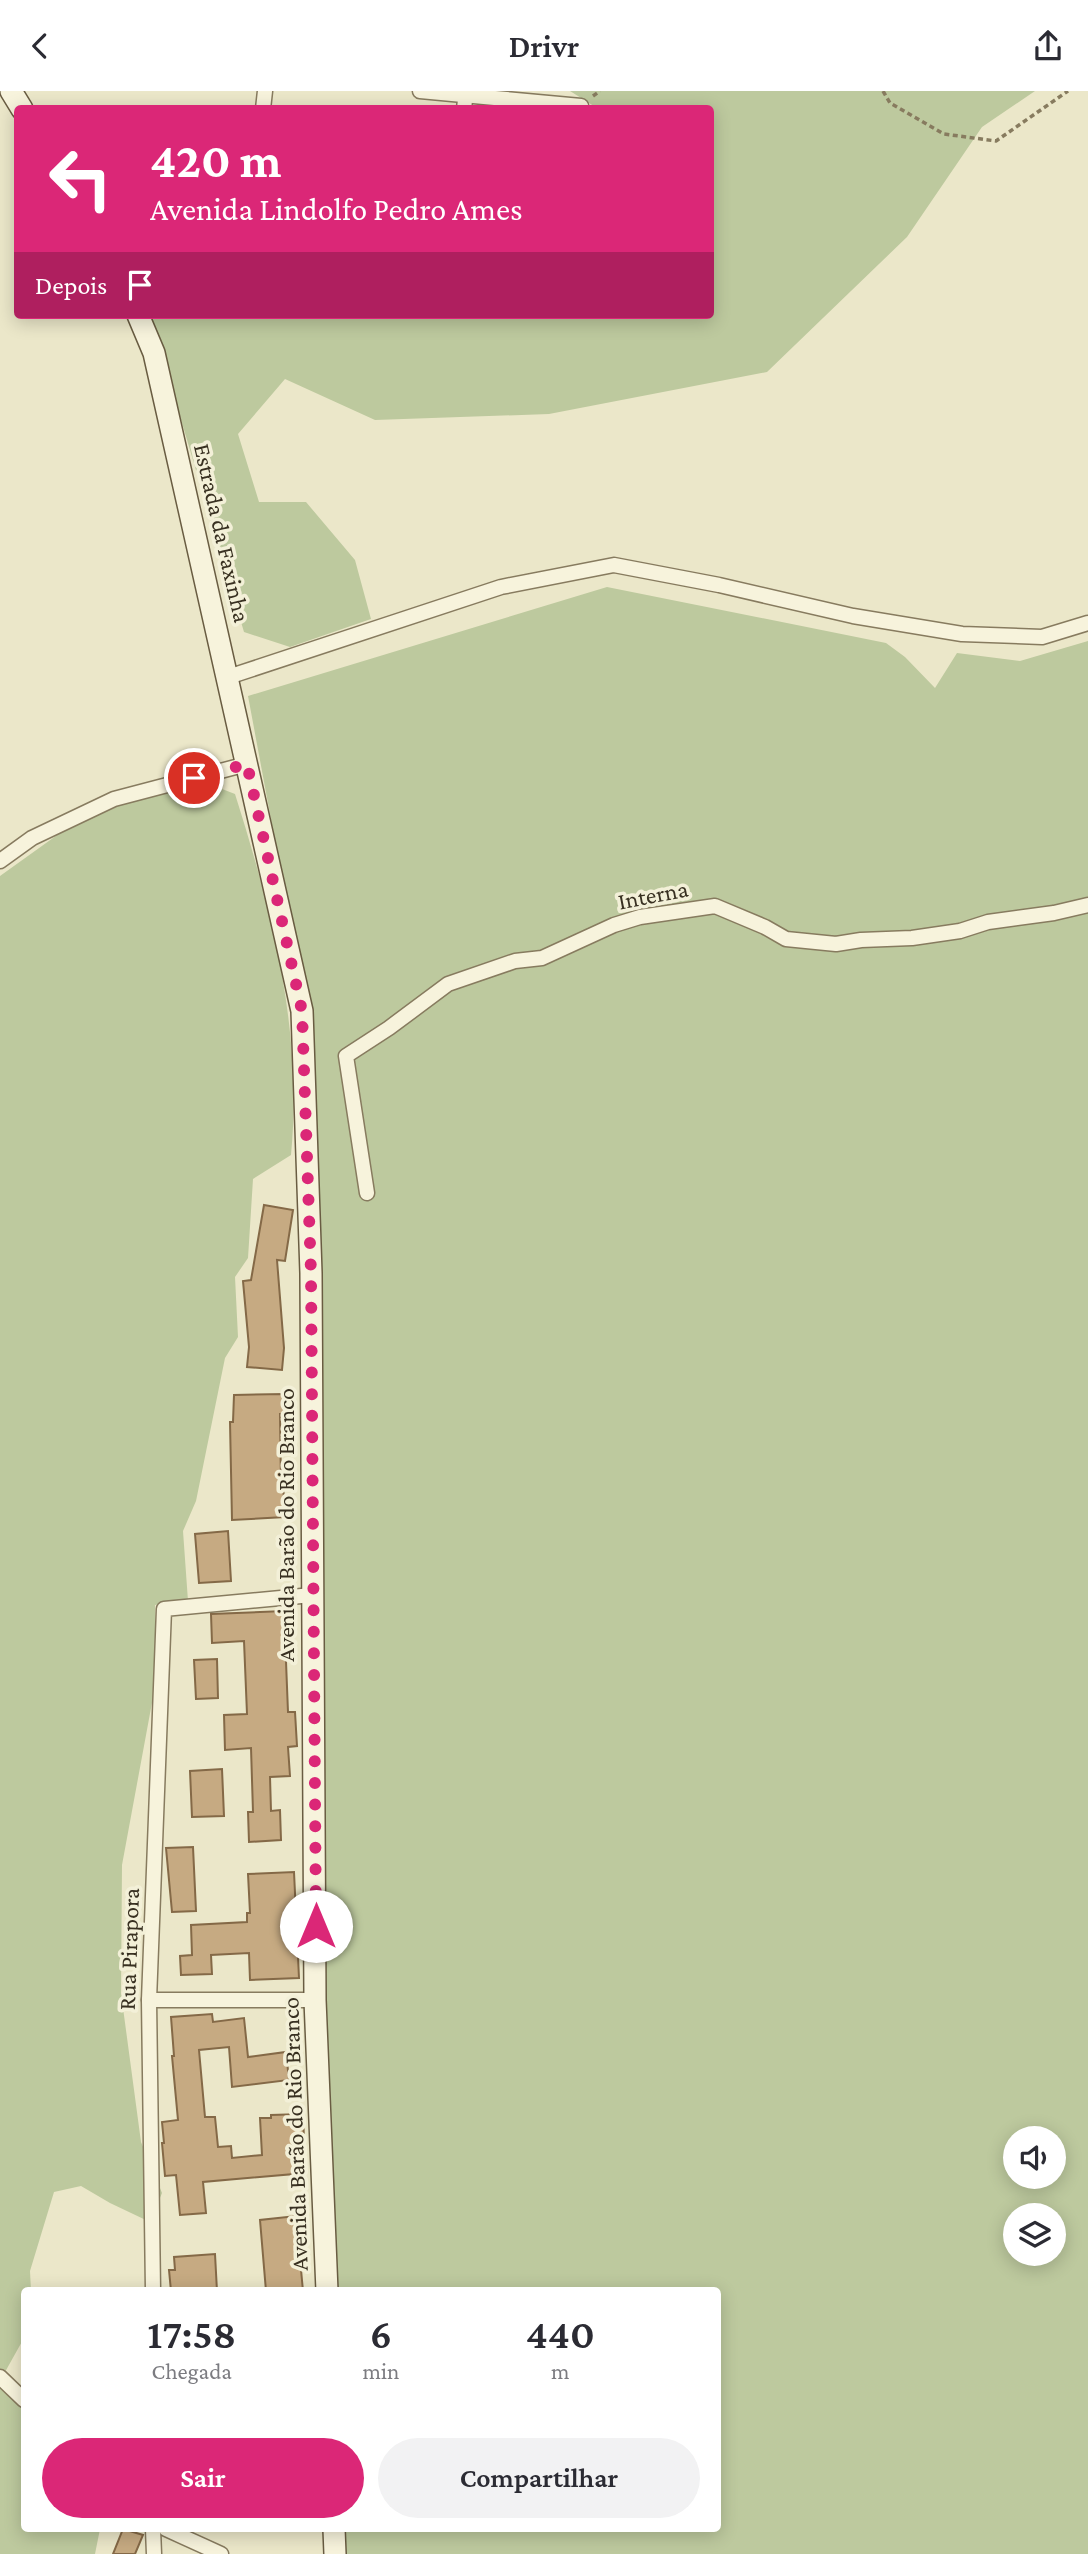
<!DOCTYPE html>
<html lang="pt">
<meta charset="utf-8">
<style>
body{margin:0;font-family:"Crimson Pro",serif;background:#f2f2f3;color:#2b2b33;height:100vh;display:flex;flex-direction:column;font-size:26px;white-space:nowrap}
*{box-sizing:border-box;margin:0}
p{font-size:23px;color:#7c7c81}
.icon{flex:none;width:38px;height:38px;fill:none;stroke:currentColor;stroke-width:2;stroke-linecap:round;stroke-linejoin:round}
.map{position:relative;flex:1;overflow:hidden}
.side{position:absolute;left:21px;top:2196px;width:700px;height:245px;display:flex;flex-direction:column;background:#fff;border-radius:7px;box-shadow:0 4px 18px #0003}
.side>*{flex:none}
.banner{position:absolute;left:14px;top:14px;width:700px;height:214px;border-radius:7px;box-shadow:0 4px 18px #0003;background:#db2777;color:#fff;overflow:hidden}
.buttons{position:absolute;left:1003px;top:2035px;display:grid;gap:14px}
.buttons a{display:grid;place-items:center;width:63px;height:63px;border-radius:50%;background:#fff;box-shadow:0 4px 18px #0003;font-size:35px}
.pin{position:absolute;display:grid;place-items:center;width:60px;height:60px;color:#fff;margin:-30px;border:4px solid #fff;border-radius:50%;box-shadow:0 2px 7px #0007}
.me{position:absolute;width:77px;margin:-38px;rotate:0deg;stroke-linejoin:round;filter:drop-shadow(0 0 5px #0008)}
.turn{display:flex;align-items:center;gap:24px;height:147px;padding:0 21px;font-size:32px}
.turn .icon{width:91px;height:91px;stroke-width:2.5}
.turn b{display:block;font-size:49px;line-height:60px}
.then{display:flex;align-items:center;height:66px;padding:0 21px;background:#0003;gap:14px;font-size:26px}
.eta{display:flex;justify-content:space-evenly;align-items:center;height:119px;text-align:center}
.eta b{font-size:42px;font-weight:600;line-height:49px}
.cta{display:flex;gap:14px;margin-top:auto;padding:14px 21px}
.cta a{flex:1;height:80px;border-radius:42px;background:#db2777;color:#fff;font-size:28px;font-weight:600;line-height:80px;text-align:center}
.cta a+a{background:#f2f2f3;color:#2b2b33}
header{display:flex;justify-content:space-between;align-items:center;height:91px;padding:0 21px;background:#fff;font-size:32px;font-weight:600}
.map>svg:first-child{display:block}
</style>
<header><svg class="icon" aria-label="back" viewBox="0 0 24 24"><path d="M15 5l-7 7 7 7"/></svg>Drivr<svg class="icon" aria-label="share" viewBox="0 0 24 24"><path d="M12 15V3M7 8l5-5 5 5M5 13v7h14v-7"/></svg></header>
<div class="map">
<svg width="1088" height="2463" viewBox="0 0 1088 2463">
<rect width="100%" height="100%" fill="#ebe7c9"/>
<g fill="#bdc99e" fill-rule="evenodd">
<path d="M570 0H1035L982 36 907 146 767 281 549 323 375 329 285 288 238 343 259 411H306L355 469 371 528 290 556 244 541 150 224H710V18L597 17Z"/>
<path d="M607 496 886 552 905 566 935 597 957 562 1020 570 1088 550V2463H339L338 2438H718V2200H331L320 1907 307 921 248 605ZM1015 2048H1054V2086H1015ZM1015 2124H1054V2163H1015Z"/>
<path d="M204 691 235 703C272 820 303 940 291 1064L253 1088 248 1167 235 1186 238 1246 225 1267 196 1410 183 1440 188 1510 155 1514 156 1590 122 1774 121 1902 141 2051 162 2102 150 2131 110 2112 81 2095 54 2101 30 2180 31 2200H24V2247L0 2290V785L67 737 149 702Z"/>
<path d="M0 2294 24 2319V2438H100L95 2463H0Z"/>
</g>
<g fill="#c6aa82" stroke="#846947" stroke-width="2">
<path d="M264 1114 293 1119 285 1170 277 1169 284 1257 282 1279 247 1276 249 1256 243 1190 251 1189Z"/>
<path d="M284 1303V1323H280L281 1393H283L285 1426 232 1429 230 1331H233L234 1304Z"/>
<path d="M228 1440 231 1490 199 1492 195 1443Z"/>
<path d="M284 1520 288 1621H295L297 1655 288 1656 290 1685 270 1686 271 1720 280 1719 281 1749 249 1751 248 1721H253L251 1657 225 1659 224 1624 247 1623 244 1550 212 1552 211 1523Z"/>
<path d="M217 1568 218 1607 196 1608 194 1569Z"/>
<path d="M222 1678 224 1725 192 1726 190 1680Z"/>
<path d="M193 1756 196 1820 172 1821 166 1757Z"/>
<path d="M294 1781 299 1887 250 1889 249 1862 211 1864 212 1883 181 1884 180 1865 192 1864 191 1834 247 1831V1822H250L248 1783Z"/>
<path d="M212 1923 213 1931 244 1927 248 1966 286 1961 289 1989 232 1996 229 1956 199 1959 205 2026H215L218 2056 231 2055 232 2067 262 2064 260 2027H271V2024L303 2023 304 2049H292L294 2083 203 2091 206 2122 180 2124 176 2084 165 2085 162 2052H164L162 2031 178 2029 172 1965H174L171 1926Z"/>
<path d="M296 2125 303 2200H266L260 2129Z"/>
<path d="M215 2163 217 2200H171L169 2179H175L174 2166Z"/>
<path d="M123 2438 143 2444 135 2463H113Z"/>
</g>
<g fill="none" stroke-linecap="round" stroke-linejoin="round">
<g stroke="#877b5f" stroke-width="17">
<g id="street">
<path d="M420 0 581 15"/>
<path d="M263 18 265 0"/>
<path d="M464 18 466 0"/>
<path d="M228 586 501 496 614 474 719 494 853 525 962 543 1042 546 1088 532"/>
<path d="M0 770 32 747 114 708 247 673"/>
<path d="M367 1102 346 965 389 937 448 893 515 870 542 867 614 834 640 826 715 815 765 836 786 848 836 853 861 849 912 847 960 840 988 831 1054 822 1088 814"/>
<path d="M149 1909H315"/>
<path d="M153 2200 149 1909 164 1518 312 1504"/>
<path d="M0 2286 24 2309"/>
<path d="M153 2438 154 2463"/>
<path d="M166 2438 221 2463"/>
</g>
</g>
<g stroke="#695c42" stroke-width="24">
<g id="secondary">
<path d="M11 0 22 18"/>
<path d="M138 224 154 262 302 920 311 1182 315 1909 327 2200"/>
<path d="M334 2438 335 2463"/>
</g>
</g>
<g stroke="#877b5f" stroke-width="3.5" stroke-dasharray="5 3.5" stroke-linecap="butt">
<path d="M883 0 890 12 944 43 996 50 1068 0"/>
<path d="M593 5 600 0"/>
</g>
<use href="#street" stroke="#f7f3dc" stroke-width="14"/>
<use href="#secondary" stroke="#f7f3dc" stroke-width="21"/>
</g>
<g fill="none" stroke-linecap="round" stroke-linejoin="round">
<path stroke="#db2777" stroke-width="12" stroke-dasharray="0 21.6" d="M194 687 247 673 302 920 311 1182 316 1835"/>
</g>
<g text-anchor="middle" stroke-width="7" stroke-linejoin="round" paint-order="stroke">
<g font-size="24" fill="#383021" stroke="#f3f0d8">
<text transform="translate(222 442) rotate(77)" y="8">Estrada da Faxinha</text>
<text transform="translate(653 804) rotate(-11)" y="8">Interna</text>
<text transform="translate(286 1434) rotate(-90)" y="8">Avenida Barão do Rio Branco</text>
<text transform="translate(129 1858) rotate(-88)" y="8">Rua Pirapora</text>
<text transform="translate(295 2043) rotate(-92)" y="8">Avenida Barão do Rio Branco</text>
</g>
</g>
</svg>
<div class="buttons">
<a><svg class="icon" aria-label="sound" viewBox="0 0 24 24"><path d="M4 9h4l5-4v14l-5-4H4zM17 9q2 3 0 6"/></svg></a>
<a><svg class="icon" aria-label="layers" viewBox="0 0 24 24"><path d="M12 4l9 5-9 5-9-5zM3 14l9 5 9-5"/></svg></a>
</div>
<div class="pin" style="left:194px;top:687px;background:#d93025"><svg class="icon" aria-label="arrive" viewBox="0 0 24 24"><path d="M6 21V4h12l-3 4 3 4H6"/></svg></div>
<svg class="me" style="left:316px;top:1835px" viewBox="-20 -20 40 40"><circle r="19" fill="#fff"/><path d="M0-13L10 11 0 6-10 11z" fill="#db2777"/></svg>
<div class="banner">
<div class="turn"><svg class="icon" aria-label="left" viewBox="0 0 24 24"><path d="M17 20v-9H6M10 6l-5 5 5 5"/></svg><div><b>420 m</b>Avenida Lindolfo Pedro Ames</div></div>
<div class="then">Depois<svg class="icon" aria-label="arrive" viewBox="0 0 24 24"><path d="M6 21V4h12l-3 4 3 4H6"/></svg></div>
</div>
<section class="side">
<div class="eta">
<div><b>17:58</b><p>Chegada</p></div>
<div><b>6</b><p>min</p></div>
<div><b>440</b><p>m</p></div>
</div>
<div class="cta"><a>Sair</a><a>Compartilhar</a></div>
</section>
</div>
